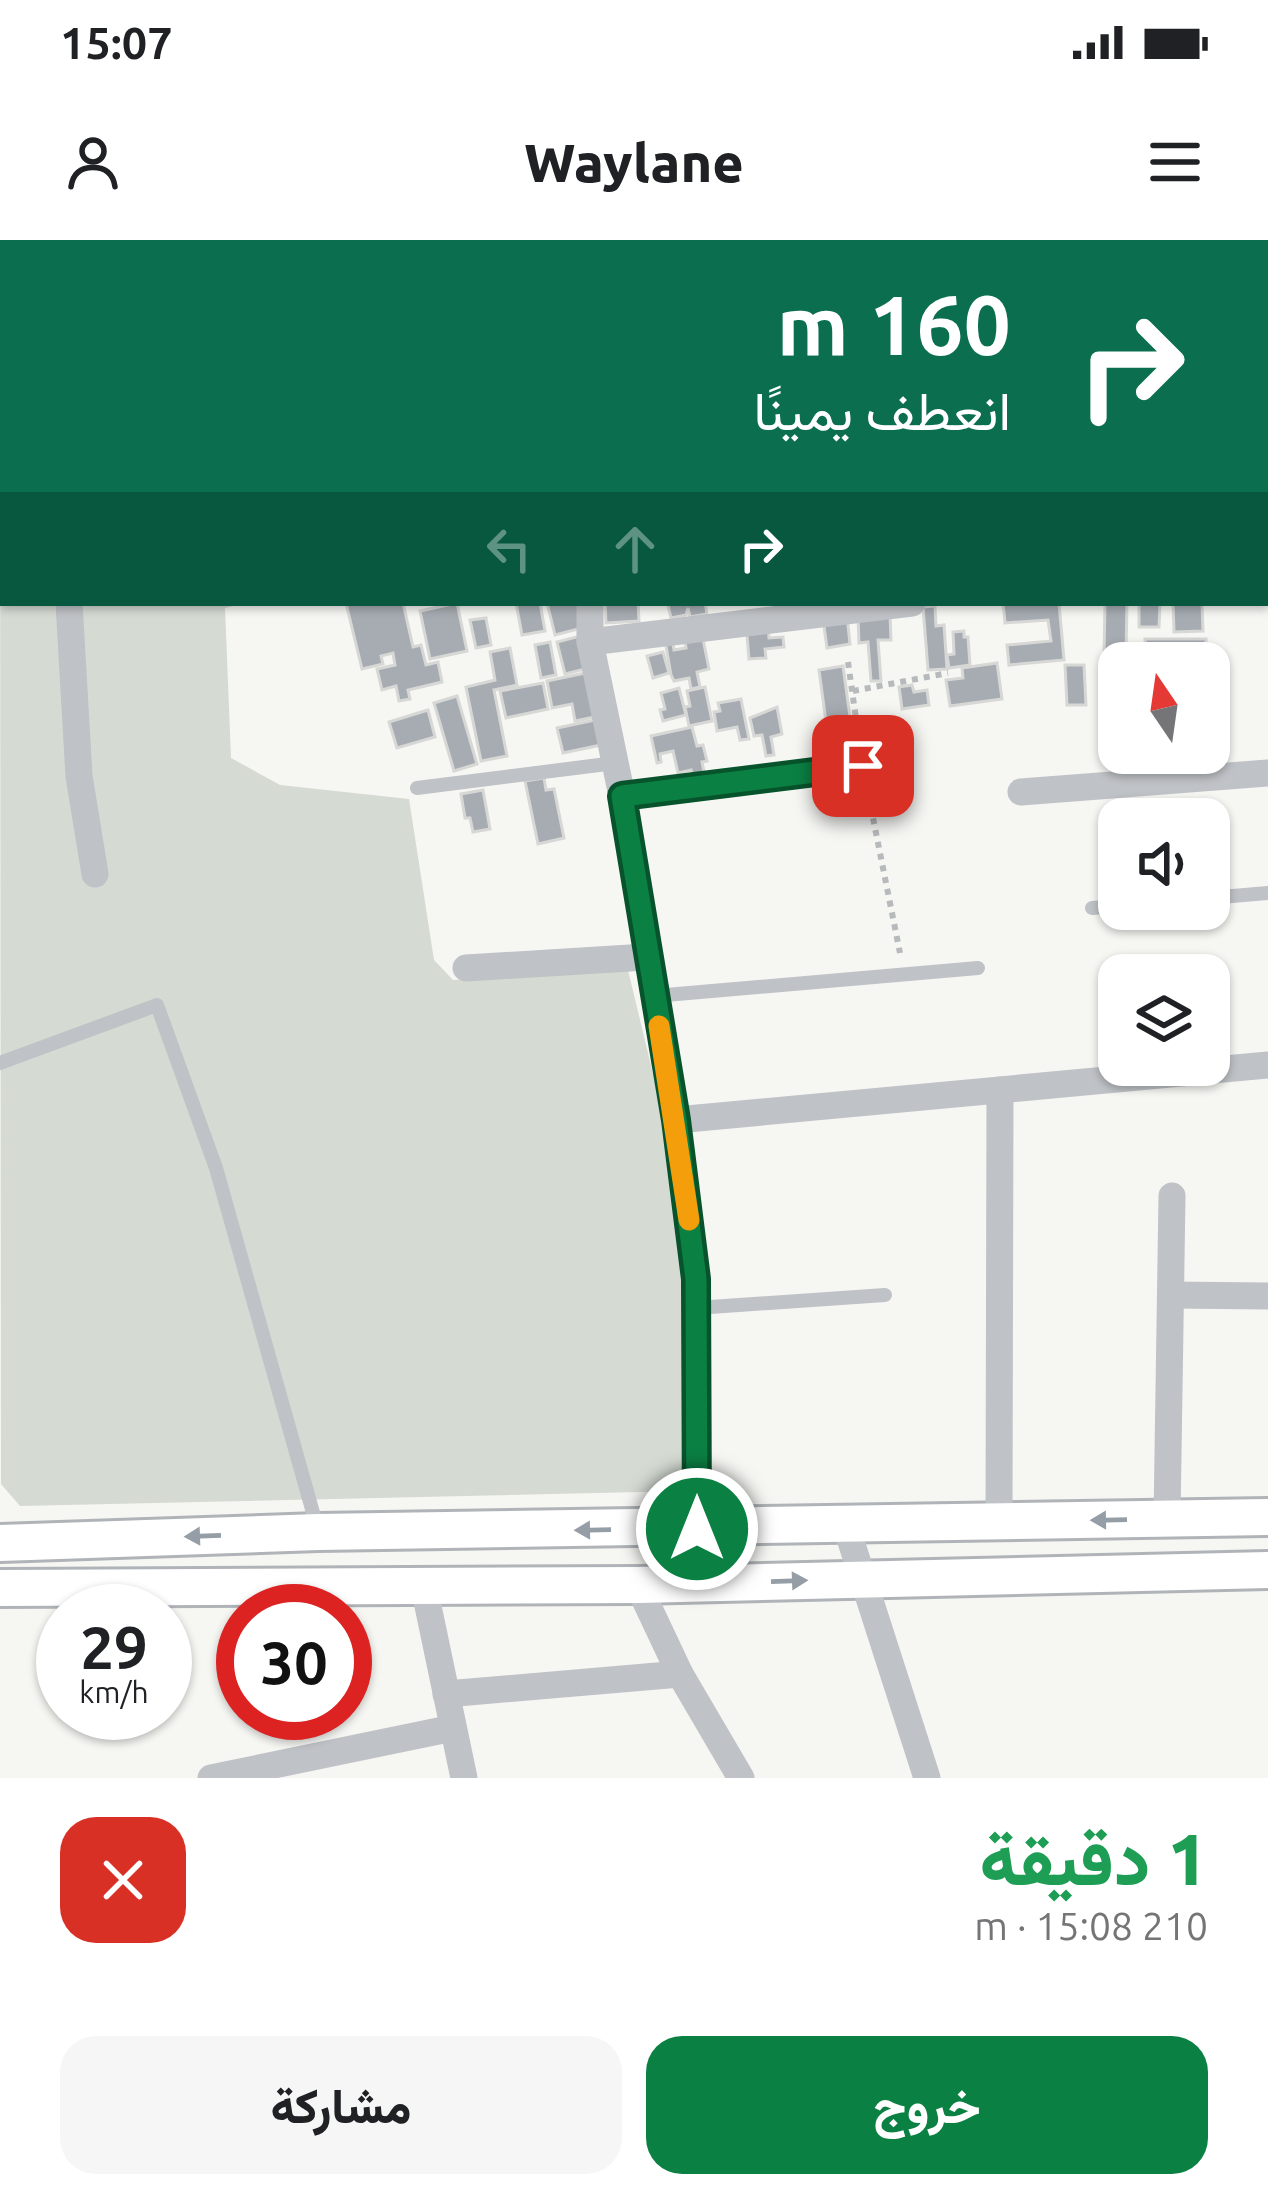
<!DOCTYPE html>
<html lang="ar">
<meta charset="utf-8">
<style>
body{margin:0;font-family:Ubuntu,Vazirmatn,sans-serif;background:#f6f6f6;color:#202124;direction:rtl;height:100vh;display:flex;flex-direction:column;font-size:45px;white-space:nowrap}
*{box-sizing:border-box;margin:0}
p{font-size:39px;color:#757577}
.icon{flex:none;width:66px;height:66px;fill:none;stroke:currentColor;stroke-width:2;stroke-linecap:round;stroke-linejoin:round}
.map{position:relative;height:1538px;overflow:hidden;direction:ltr}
.sheet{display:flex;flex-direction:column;background:#fff;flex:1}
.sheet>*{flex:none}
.banner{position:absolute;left:0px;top:0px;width:1269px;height:366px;box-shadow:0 3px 9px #0004;direction:rtl;background:#0b6e4f;color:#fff;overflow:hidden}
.needle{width:78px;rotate:347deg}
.tools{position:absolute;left:1098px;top:402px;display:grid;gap:24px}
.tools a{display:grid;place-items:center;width:132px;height:132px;border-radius:24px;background:#fff;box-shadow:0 3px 9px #0004;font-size:60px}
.speed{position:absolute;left:36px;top:1344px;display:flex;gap:24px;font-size:60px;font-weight:700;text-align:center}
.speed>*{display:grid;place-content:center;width:156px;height:156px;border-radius:50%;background:#fff;box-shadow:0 3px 9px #0004;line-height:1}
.speed small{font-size:30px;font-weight:400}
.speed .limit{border:18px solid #d22;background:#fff;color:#111}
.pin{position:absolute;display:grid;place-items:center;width:102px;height:102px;color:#fff;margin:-51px;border-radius:24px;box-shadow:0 6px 18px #0006}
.me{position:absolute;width:132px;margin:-66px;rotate:0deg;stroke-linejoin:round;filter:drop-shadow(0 0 9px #0008)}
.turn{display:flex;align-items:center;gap:42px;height:252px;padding:0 60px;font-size:54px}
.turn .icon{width:156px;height:156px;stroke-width:2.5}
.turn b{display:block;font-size:84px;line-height:102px}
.lanes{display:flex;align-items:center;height:114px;padding:0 60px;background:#0003;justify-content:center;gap:60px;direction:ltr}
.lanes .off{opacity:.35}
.round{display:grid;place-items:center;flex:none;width:126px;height:126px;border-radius:36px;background:#f6f6f6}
.overview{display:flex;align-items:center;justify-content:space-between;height:204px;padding:0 60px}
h1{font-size:72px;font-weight:800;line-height:90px;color:#1e9e55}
.button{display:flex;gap:24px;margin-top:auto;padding:24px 60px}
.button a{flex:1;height:138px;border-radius:36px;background:#0b8043;color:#fff;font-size:48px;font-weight:800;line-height:138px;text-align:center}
.button a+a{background:#f6f6f6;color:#202124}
.status{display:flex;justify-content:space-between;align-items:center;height:84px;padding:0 60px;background:#fff;direction:ltr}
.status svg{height:33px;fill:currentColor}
header{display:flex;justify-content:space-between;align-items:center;height:156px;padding:0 60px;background:#fff;font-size:54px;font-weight:800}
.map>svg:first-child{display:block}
</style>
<div class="status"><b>15:07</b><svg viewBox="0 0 49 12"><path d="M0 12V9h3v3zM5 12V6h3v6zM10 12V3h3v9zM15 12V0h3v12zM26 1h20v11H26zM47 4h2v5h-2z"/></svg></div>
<header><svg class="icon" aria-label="menu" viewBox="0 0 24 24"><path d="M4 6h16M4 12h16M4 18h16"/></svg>Waylane<svg class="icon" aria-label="person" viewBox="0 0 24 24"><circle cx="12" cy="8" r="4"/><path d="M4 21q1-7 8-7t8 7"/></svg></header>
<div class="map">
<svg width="1268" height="1538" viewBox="0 0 1268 1538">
<rect width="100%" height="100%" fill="#f6f6f3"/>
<path fill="#d5dad3" d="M0 116H3V363H244L225 368 231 518 280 545 409 559 434 720 453 740 628 730 665 884 686 1032 685 1251 20 1266 1 1244Z"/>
<g fill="#a6acb2" stroke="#d7d7d6" stroke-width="3">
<path d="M346 363H403L413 407 421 405 426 425 438 422 442 442 408 450 410 459 399 461 396 446 382 450 377 429 395 425 393 413 381 416 383 424 362 429Z"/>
<path d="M457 363 467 411 430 419 420 371Z"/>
<path d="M516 363H540L545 391 522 395Z"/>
<path d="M547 363H580L586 387 555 395Z"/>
<path d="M605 363H638L639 381 606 383Z"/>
<path d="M705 363 707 374 690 377 688 368 686 375 671 378 668 365 664 364Z"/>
<path d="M1003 363H1059L1064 420 1009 425 1007 405 1051 401 1048 380 1005 383Z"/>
<path d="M1105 363H1127L1126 414H1104Z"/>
<path d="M1139 363H1160L1159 387H1139Z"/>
<path d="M1173 363H1202L1203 391 1174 392Z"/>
<path d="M935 366 936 386 944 385 947 429 928 430 923 367Z"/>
<path d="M890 375 891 400H878L881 441H871L868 402 859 403 858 377Z"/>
<path d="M847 376 850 404 827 408 823 379Z"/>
<path d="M486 378 491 405 476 408 470 380Z"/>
<path d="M768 383 769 398 783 397 784 407 765 409 766 418 749 419 746 385Z"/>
<path d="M964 391V397H968L970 425 949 428 947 415 954 414 953 392Z"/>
<path d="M684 394 703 399 709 429 697 432 700 447 691 449 689 438 674 441 671 435 665 400 672 399 674 410 686 408Z"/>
<path d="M580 396 589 428 565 434 557 402Z"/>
<rect x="1145" y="399" width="61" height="24"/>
<path d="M550 402 556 435 541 438 535 405Z"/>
<path d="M510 408 517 445 494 450 507 516 481 521 466 447 495 440 490 412Z"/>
<path d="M663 412 669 433 653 438 647 416Z"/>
<path d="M997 423 1002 459 950 466 946 440 963 438 962 428Z"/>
<path d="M1065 425H1084L1086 465H1067Z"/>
<path d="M843 426 854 506 844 508 840 479 826 482 819 430Z"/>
<path d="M590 432 599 476 575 481 572 464 552 468 547 441Z"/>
<path d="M543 443 548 469 506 478 500 451Z"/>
<path d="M912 445 914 452 927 450 929 465 902 469 899 447Z"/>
<path d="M705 447 712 481 689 486 685 467 690 466 687 451Z"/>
<path d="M679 448 686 475 663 481 660 470 665 469 661 453Z"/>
<path d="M457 456 477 524 454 531 434 463Z"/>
<path d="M741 459 749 499 740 500 737 487 717 491 714 472 720 471 718 463Z"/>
<path d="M777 467 782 494 771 497 774 515 766 516 762 495 754 496 750 478Z"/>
<path d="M428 470 435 497 397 508 389 482Z"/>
<path d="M595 480 601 505 563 513 557 488Z"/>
<path d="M692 487 697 506 703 505 707 521 702 522 705 537 693 539 691 530 678 533 673 511 660 514 661 522 657 523 651 496Z"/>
<path d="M544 538 546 550 554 549 564 598 538 604 525 541Z"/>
<path d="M483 550 490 589 473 592 470 578H465L461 554Z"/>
</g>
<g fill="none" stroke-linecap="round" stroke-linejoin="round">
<g stroke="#b0b4b8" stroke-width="42">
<g id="secondary">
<path d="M0 1303 318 1292 1268 1277"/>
<path d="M0 1348 638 1345 1268 1330"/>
</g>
</g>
<g stroke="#b7babc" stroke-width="6" stroke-dasharray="6 6" stroke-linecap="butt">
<path d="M848 422 860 507"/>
<path d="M853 451 948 433"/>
<path d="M866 543 900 713"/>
</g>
<g stroke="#bfc2c6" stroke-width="14">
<path d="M0 44 3 43"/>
<path d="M417 548 615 523"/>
<path d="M622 556 863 526"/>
<path d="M1209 658 1268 653"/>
<path d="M1092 668 1119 666"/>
<path d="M654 756 978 728"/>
<path d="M0 823 157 765 216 928 317 1287"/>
<path d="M696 1068 885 1055"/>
</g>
<g stroke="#bfc2c6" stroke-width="27">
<path d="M63 0V3"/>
<path d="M1266 63H1268"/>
<path d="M1266 324H1268"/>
<path d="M69 363 79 536 95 634"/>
<path d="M590 363V402L622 556 676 880 696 1039 697 1289"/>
<path d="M590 402 912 363"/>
<path d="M1021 552 1268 533"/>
<path d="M466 728 646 717"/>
<path d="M676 880 1268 825"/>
<path d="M1171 1055 1268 1056"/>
<path d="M1167 1279 1172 956"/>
<path d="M999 1282 1000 850"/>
<path d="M846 1286 927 1538"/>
<path d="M638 1345 680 1434 741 1538"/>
<path d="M424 1347 464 1538"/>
<path d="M446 1454 680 1434"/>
<path d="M211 1538 453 1488"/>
</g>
<use href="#secondary" stroke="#fff" stroke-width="36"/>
</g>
<defs><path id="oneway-solid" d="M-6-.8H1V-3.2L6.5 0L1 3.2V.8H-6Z" transform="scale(3)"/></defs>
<g fill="#959ea6">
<use href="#oneway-solid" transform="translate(1109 1280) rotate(179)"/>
<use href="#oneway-solid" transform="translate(593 1290) rotate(179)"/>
<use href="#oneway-solid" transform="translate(203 1296) rotate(178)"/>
<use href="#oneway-solid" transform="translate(789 1341) rotate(-2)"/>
</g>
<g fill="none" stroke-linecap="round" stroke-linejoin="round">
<g stroke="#07532c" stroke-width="30">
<path id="route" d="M697 1289 696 1039 676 880 622 556 863 526"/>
</g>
<use href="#route" stroke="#0b8043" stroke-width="21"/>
<path stroke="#f59e0b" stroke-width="21" d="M659 786 689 980"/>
</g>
</svg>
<div class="tools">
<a><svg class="needle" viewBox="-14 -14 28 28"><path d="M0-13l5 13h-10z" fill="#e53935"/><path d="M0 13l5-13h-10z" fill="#757577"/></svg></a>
<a><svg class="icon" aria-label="sound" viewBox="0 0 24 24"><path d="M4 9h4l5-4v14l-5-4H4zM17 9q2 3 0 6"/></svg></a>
<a><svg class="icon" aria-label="layers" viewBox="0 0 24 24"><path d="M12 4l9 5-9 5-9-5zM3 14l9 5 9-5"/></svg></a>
</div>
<div class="speed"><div>29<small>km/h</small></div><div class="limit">30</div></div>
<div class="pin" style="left:863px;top:526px;background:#d93025"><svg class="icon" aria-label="arrive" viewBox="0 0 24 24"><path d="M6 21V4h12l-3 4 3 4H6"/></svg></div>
<svg class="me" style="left:697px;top:1289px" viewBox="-20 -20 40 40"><circle r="17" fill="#0b8043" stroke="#fff" stroke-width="3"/><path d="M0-11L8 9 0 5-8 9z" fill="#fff"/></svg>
<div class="banner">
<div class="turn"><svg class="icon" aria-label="right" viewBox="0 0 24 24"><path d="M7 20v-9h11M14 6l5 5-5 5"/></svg><div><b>160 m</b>انعطف يمينًا</div></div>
<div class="lanes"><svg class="icon off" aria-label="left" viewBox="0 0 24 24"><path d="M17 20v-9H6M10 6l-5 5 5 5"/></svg><svg class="icon off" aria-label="ahead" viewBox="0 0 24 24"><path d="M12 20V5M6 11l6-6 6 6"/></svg><svg class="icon" aria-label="right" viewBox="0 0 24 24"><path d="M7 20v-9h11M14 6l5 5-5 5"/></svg></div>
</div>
</div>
<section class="sheet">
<div class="overview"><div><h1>1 دقيقة</h1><p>210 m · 15:08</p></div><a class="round" style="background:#d93025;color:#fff"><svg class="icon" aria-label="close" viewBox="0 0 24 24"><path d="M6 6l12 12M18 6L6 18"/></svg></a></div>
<div class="button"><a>خروج</a><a>مشاركة</a></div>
</section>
